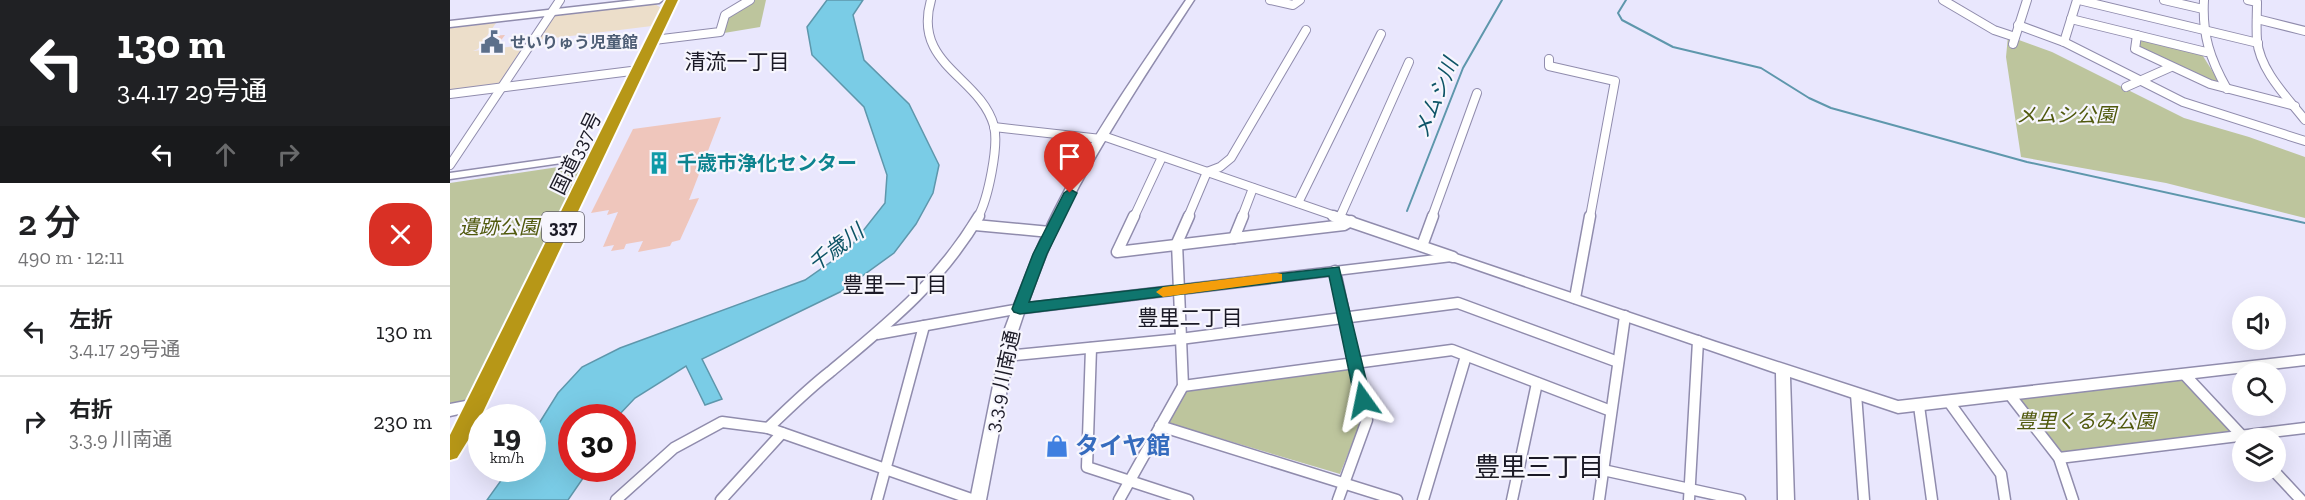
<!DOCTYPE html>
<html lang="ja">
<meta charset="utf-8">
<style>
body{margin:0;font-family:"Zilla Slab","Noto Sans JP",serif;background:#f2f2f2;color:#202124;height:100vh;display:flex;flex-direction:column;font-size:22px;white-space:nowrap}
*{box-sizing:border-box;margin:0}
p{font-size:20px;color:#757577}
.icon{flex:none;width:33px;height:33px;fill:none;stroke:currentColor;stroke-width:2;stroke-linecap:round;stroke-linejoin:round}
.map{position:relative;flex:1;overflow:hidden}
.sheet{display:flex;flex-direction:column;background:#fff;width:450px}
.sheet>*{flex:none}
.guide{background:#202124;color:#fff;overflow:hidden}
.buttons{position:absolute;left:1782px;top:296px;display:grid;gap:12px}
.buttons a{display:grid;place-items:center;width:54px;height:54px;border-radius:50%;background:#fff;box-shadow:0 6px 24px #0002;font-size:30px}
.speed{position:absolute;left:18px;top:404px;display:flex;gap:12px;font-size:30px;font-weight:700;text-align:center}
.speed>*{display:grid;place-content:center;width:78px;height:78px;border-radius:50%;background:#fff;box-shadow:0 6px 24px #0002;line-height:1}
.speed small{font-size:15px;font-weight:400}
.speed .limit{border:9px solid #d22;background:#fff;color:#111}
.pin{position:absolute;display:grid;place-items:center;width:51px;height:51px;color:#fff;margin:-62px -26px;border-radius:50% 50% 50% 0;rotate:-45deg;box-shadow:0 0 6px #0007}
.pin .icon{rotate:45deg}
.me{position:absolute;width:66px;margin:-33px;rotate:348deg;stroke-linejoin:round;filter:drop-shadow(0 0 4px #0008)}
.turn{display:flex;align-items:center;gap:21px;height:126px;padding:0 18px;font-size:27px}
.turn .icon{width:78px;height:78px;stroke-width:2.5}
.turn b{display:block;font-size:42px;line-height:51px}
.lanes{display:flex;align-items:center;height:57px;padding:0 18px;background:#0003;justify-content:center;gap:30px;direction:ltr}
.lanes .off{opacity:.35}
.round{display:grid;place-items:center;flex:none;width:63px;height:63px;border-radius:24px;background:#f2f2f2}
.headline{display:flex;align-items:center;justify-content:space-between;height:102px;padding:0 18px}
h1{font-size:36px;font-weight:600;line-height:45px}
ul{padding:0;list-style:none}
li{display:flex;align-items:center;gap:18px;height:90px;padding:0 18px;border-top:2px solid #e0e0e0}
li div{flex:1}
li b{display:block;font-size:22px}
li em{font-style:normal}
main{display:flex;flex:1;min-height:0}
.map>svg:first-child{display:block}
</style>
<main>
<section class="sheet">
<div class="guide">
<div class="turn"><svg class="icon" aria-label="left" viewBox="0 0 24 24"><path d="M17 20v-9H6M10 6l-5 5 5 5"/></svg><div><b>130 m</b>3.4.17 29号通</div></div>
<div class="lanes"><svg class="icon" aria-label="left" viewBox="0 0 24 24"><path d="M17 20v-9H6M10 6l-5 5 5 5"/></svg><svg class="icon off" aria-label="ahead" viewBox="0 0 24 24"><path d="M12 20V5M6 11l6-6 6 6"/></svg><svg class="icon off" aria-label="right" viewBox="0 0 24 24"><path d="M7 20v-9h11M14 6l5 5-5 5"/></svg></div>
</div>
<div class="headline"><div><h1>2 分</h1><p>490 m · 12:11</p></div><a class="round" style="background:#d93025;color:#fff"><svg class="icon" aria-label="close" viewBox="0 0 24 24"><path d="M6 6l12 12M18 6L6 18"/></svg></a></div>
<ul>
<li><svg class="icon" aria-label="left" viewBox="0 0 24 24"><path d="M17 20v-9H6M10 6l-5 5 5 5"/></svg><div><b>左折</b><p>3.4.17 29号通</p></div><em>130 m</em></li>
<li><svg class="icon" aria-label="right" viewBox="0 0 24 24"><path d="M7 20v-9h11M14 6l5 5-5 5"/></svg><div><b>右折</b><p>3.3.9 川南通</p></div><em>230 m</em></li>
</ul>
</section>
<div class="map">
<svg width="1855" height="500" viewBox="0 0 1855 500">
<rect width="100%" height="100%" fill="#e9e7fd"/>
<g fill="#ecdeca">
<path d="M205 4 211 8 202 26 88 40 104 16Z"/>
<path d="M46 23 28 49 23 51 74 45 49 84 0 92V28Z"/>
</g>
<g fill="#bdc59d">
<path d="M304 0H316L310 27 274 33 279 15Z"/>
<path d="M1558 36 1602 52 1734 118 1799 137 1855 157V218L1716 183 1571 157 1556 57Z"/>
<path d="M1689 37 1751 53 1770 83 1767 84 1688 48Z"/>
<path d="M135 163 17 401 0 403V183Z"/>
<path d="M899 367 910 424 890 474 718 423 735 391Z"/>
<path d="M1733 380 1781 432 1612 454 1569 399Z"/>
</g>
<path fill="#7acce6" stroke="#5e97ac" stroke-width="1.5" d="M377 0H413L403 15 414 60 459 104 489 165 483 193 466 224 444 253 390 292 252 359 272 399 255 405 236 366 185 398 167 417H122V468H140L118 500H37L60 468H82L83 433 108 393 132 367 170 348 355 280 398 250 435 203 437 175 414 107 362 55 357 27Z"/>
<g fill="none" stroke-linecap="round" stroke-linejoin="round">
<g stroke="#5e97ac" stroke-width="2">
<path d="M1176 0 1168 13 1172 20 1223 47 1311 68 1359 98 1381 108 1577 162 1855 223"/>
<path d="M957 211 1013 68 1052 0"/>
</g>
</g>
<g fill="#efc6bc">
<path d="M55 35 46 47 29 49 38 36Z"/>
<path d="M271 117 239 200 249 198 230 240 222 242 220 246 188 252 193 241 176 244 174 249 161 251 164 245 153 247 168 212 157 215 159 210 141 213 183 129Z"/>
</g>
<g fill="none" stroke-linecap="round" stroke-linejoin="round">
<g stroke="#908cad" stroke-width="10">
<g id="street-far1">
<path d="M481 0C462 65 530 76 544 126 549 146 538 199 528 217"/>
<path d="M820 0 843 5 850 0"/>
<path d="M1493 0 1544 30 1565 37"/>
<path d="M1629 0 1808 43"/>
<path d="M1714 0 1753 9"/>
<path d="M1754 0C1752 35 1760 59 1777 89"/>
<path d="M1798 0 1807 2C1807 14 1806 28 1807 40 1810 71 1837 97 1855 120"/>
<path d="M1621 19 1756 52"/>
<path d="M1807 19 1855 31"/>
<path d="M1568 25 1614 42 1733 102 1855 141"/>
<path d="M1687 35 1685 49 1760 84 1845 106"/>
<path d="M204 40 270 32 275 15 300 0"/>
<path d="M1614 42 1627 0"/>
<path d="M1563 44 1577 0"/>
<path d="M1099 59V66L1165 81 1140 217"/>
<path d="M1676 87 1721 67"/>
<path d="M0 94 189 70"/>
<path d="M544 127 651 139"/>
<path d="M653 136 888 217"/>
<path d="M0 165 110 0"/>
<path d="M848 203 931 34"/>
<path d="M684 217 712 157"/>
<path d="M738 217 757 172 770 167 781 158 856 30"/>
<path d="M792 217 803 188"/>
<path d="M890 217 959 62"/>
<path d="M982 217 1027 93"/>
</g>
</g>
<g stroke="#908cad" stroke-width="13">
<g id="street">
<path d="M684 216 667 252 894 225 901 221"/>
<path d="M883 216 1003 257"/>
<path d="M525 225 600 232"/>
<path d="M784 238 793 216"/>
<path d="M972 246 983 216"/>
<path d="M885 271 917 420 888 500"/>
<path d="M1125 298 1140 216"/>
<path d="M641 348 637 467 738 500"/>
<path d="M556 356 730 339 1008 303 1168 362"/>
<path d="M1735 375 1794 438"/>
<path d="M733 386 1002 350 1161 411"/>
<path d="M1406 394 1414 500"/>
<path d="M1560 395 1609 458 1623 500"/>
<path d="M1499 402 1551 474 1555 500"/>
<path d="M1469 406 1482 500"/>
<path d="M710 426 947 500"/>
<path d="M318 428C338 409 358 389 380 372 440 322 488 284 529 216"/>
<path d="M1609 458 1855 428"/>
<path d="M1153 470 1290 500"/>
<path d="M1824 471 1851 500"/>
<path d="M166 500 224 448 272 422 318 428 524 500"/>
<path d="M271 500 332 433"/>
<path d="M427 500 474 326"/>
<path d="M669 500 733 386 727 243 739 216"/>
<path d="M973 500 1016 356"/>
<path d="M1062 500 1087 383"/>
<path d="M1149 500 1175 316"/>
<path d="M1239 500 1248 341"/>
</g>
</g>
<g stroke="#908cad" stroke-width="3">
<g id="secondary">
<path d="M186 0H213L209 3 0 27V21Z"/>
<path d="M736 0H744C699 69 654 137 616 211 601 240 589 272 578 303L1003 253 1266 342 1448 401 1855 355V365L1448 413 1340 377 1344 500H1328L1326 373 1002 261 574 313 568 331 536 500H520L554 331 560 315 428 339 423 337 421 334 423 331 428 329 564 305C576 274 588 243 603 213 640 138 689 69 736 0Z"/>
<path d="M149 152 153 153 154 155 153 157 0 179V173Z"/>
<path d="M26 399 31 401 33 405 31 409 0 416V404Z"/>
</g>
</g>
<g stroke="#fff" stroke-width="4">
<path id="highway" d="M216 0H228L25 429 7 458 0 460V435Z"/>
</g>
<use href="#street-far1" stroke="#fff" stroke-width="8"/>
<use href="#street" stroke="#fff" stroke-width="10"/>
<use href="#secondary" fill="#fff" fill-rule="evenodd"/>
<use href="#highway" fill="#b79717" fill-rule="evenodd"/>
</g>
<path fill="#0f766e" stroke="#0a4d48" stroke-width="1.5" d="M620 189 627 193 597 254 579 302 889 267 921 400 919 405 913 407 905 400 879 276 570 314 564 312 562 309 583 254 614 193Z"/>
<path fill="#f59e0b" d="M827 273 832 274V281L713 297 706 292 713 287Z"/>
<defs>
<g id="civic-bare" transform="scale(1.8)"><path d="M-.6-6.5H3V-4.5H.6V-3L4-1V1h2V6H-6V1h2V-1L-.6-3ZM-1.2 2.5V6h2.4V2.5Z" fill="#5c6f8a" stroke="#f7f6fd" stroke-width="2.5" paint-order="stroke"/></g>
<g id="building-bare" transform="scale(1.8)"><path d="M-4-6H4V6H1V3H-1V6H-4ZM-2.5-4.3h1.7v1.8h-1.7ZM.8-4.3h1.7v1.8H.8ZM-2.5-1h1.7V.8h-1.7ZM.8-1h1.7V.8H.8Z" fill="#0f9aa8" stroke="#f7f6fd" stroke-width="2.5" paint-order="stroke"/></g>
<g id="shop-bare" transform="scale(1.8)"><path d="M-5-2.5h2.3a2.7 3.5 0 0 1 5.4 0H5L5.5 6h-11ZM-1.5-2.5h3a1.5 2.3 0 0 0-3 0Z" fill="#3f7fe0" stroke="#f7f6fd" stroke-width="2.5" paint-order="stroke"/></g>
</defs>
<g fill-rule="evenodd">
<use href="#civic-bare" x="42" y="42"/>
<use href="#building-bare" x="209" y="163"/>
<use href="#shop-bare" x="607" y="446"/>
</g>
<g text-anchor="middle" stroke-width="4.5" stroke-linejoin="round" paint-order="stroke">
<g font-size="16" font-weight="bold" fill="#4e5e75" stroke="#f7f6fd" text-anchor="start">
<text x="60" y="48">せいりゅう児童館</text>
</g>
<rect fill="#f7f6fd" stroke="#5d5c66" stroke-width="1.5" x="92" y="212" width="42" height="30" rx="4.5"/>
<g font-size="18" font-weight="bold" fill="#1b1a26">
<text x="113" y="233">337</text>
</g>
<g font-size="20" font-style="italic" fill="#50590d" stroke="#f7f6fd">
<text x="1616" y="122">メムシ公園</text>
<text x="49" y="234">遺跡公園</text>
<text x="1636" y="428">豊里くるみ公園</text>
</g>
<g font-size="20" fill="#1b1a26" stroke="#f7f6fd">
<text transform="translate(126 153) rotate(-64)" y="7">国道337号</text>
<text transform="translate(552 381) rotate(-78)" y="7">3.3.9 川南通</text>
</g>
<g font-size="20" font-weight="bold" fill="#0d838f" stroke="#f7f6fd" text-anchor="start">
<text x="227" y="170">千歳市浄化センター</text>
</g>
<g font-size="21" fill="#1b1a26" stroke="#f7f6fd">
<text x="287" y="69">清流一丁目</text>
<text x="445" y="292">豊里一丁目</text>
<text x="740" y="325">豊里二丁目</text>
</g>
<g font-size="21" font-style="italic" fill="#0d5466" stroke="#f7f6fd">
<text transform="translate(986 98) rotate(-68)" y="7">メムシ川</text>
<text transform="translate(386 248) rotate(-37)" y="7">千歳川</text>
</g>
<g font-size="24" font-weight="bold" fill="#366cbe" stroke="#f7f6fd" text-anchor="start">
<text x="625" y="454">タイヤ館</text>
</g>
<g font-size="26" fill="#1b1a26" stroke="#f7f6fd">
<text x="1089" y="476">豊里三丁目</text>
</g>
</g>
</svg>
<div class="buttons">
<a><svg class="icon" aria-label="sound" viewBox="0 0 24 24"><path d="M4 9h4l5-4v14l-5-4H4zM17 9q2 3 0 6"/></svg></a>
<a><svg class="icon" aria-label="search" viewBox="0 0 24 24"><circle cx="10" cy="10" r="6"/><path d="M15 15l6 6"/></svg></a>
<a><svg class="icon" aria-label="layers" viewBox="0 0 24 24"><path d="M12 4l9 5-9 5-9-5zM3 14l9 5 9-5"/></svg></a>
</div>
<div class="speed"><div>19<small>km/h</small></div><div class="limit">30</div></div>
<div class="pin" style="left:620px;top:193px;background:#d93025"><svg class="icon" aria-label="arrive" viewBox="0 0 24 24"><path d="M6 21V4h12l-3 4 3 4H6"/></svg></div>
<svg class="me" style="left:913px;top:400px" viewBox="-20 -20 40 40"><path d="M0-17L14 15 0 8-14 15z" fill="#0f766e" stroke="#fff" stroke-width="4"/></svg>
</div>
</main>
